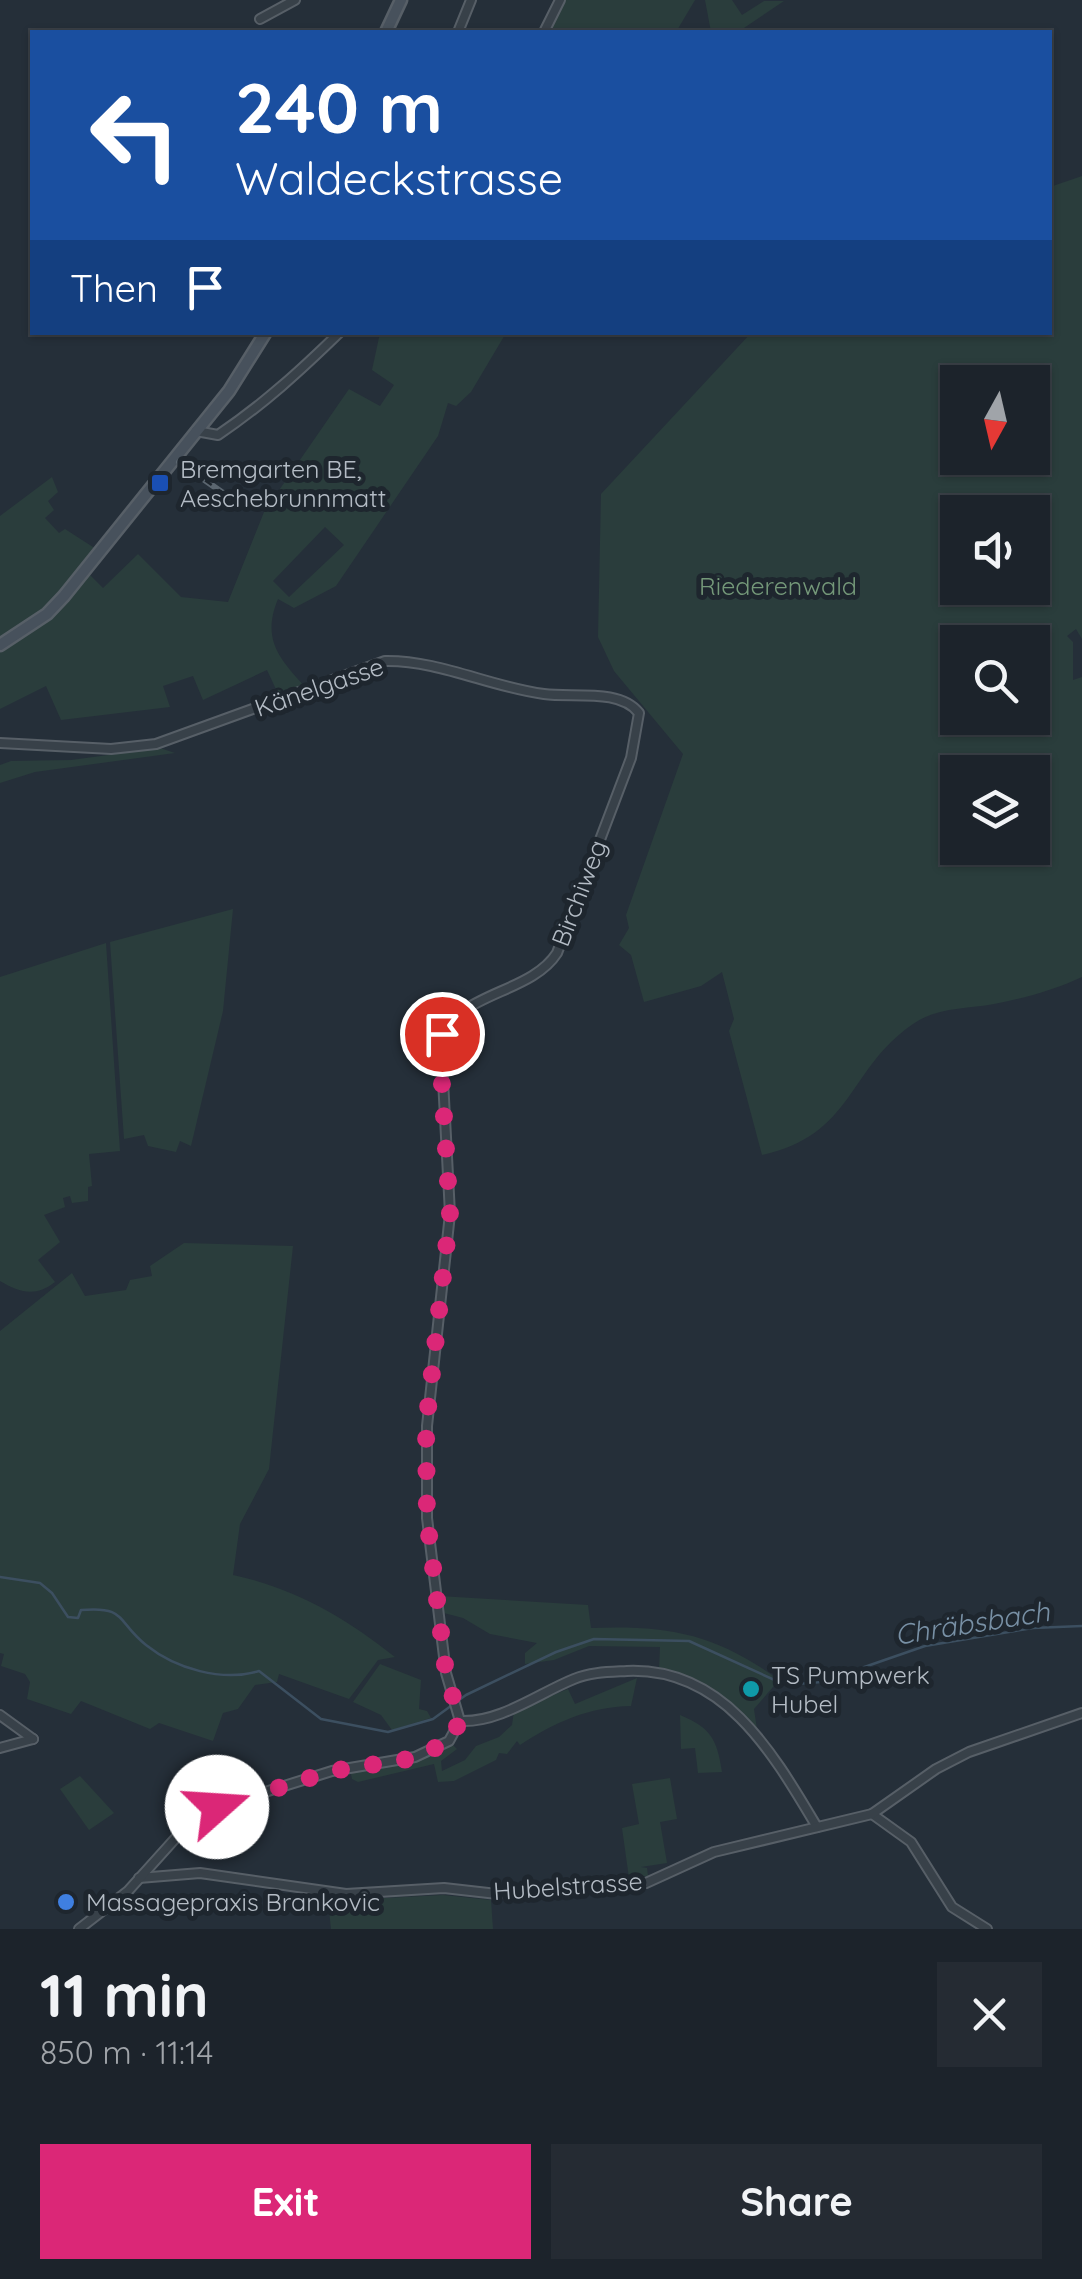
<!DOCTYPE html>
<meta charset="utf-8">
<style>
body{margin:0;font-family:Quicksand,sans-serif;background:#252b33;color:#f1f3f6;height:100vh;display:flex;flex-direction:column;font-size:38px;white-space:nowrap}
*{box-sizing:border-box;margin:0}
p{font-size:32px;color:#a0a4a9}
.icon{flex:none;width:55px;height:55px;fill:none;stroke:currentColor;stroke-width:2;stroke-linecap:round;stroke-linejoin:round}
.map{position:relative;height:1929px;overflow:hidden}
.details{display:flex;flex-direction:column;background:#1c232b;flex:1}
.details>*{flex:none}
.hud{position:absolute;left:30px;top:30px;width:1022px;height:305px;border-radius:0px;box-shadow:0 2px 8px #0004,0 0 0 2px #3a4047;background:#1a4fa0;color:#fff;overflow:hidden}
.needle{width:65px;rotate:188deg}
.controls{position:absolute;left:940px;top:365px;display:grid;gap:20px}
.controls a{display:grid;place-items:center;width:110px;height:110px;border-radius:0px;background:#1c232b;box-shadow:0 2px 8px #0004,0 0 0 2px #3a4047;font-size:50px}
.pin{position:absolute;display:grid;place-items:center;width:85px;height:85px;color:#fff;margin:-42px;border:5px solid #fff;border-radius:50%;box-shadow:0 2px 10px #0007}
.me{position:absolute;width:110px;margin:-55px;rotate:71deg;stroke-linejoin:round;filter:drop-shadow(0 0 8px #0008)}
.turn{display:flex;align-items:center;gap:35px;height:210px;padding:0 40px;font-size:45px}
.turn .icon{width:130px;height:130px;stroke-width:2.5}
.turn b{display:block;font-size:70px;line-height:85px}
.then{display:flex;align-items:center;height:95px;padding:0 40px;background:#0003;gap:20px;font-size:38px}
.round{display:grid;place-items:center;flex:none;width:105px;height:105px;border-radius:0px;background:#252b33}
.head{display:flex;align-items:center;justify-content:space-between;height:170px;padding:0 40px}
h1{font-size:60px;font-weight:700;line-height:75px}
.action{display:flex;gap:20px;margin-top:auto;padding:20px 40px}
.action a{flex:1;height:115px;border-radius:0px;background:#db2777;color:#fff;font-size:40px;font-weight:700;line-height:115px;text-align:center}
.action a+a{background:#252b33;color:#f1f3f6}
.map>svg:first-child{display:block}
</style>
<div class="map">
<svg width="1082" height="1929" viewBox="0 0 1082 1929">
<rect width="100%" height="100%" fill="#252f39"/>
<g fill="#2a3d3c" fill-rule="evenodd">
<path d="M563 0H695L676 32H548Z"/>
<path d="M705 0H732L742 15 764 1H784L738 32H711Z"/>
<path d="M1082 176V639L1076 629 1067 636 1073 642V680L1082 677V977C1054 990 1025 998 994 1004 967 1009 937 1007 913 1024 847 1069 854 1135 762 1155L729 1031 734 1019 722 972 701 986 644 1002 631 955 619 945 629 928 626 915 683 754 614 671 598 637 601 494 751 333 1050 332V187ZM958 382H1032V458H958ZM958 512H1032V588H958ZM958 642H1032V718H958ZM958 772H1032V848H958Z"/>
<path d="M380 333H506L471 392 456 406 448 403 438 436 336 586 294 608 278 599C261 640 280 659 307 689L281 700 267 670 203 700 193 676 163 686 170 707 61 720 46 686 0 709V648L25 633 87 572 103 588 138 554 181 597 228 602 264 512 349 389 380 406 394 385 372 370ZM325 527 344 545 289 597 273 581Z"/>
<path d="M52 477 58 492 48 501 54 510 45 518 59 533 65 529 96 549 45 611 0 641V516Z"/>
<path d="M160 748 175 753 35 772 0 783V765L11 761 71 760Z"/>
<path d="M233 909 223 1011 191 1146 180 1141 176 1152 148 1146 144 1135 124 1139 110 942Z"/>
<path d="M106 943 120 1151 89 1154 92 1186 88 1187V1201L72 1203 70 1196 63 1198 65 1207 44 1215 60 1242 38 1260 55 1282C36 1297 20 1293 0 1281V977Z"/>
<path d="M184 1243 293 1246 269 1469 240 1524 233 1575C295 1588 346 1618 395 1657L378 1660 349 1699 279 1674 277 1682 255 1685 238 1709 223 1713 213 1741 159 1723 150 1729 81 1701 71 1714 27 1699 30 1682 25 1674 1 1666 4 1654 0 1653V1331L72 1273 85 1296 126 1290 130 1280 152 1276 150 1266Z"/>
<path d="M439 1596 588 1605 591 1628C669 1625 716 1634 779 1680L754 1709 758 1736C730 1700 705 1680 659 1670L660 1647 589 1646 554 1660 525 1664V1653L537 1643 490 1634 463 1618 440 1612Z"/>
<path d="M380 1664 421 1680 419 1709 427 1711 431 1718 392 1730 381 1715 353 1702Z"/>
<path d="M637 1678 631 1706C589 1707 555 1722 520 1745L517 1741 507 1754 499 1753 496 1760 454 1781 438 1782 434 1764 358 1782 352 1779 349 1765 401 1763 451 1743 457 1749 441 1761 442 1771 465 1760 476 1746 499 1737 512 1725 514 1711 568 1689 575 1704Z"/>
<path d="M680 1715C711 1728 717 1739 722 1772L698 1773 695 1748 681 1749Z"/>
<path d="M80 1776 114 1813 89 1830 60 1789Z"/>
<path d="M670 1778 677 1819 660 1822 667 1863 641 1867 647 1868 648 1876 629 1878 622 1828 639 1824 632 1784Z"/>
<path d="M443 1895 491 1900 493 1929H331L328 1901Z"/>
</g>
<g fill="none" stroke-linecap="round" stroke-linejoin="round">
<path stroke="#3c4f60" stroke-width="2.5" d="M0 1577 40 1583 52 1593 68 1617 78 1618 81 1610C127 1606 116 1621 146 1645 176 1669 222 1682 259 1671L321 1719 388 1732 433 1719 466 1695 556 1652 594 1639 689 1641 779 1682 797 1684 821 1682 925 1646 1033 1628 1082 1626"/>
<g stroke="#575f67" stroke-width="12">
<g id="street">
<path d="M260 19 295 0"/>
<path d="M458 32 471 0"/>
<path d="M544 32 560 0"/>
<path d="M196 431 218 435C264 404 301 370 340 332"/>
<path d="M0 743 111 749 156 744 385 661C439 660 490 687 544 694 572 698 620 688 639 713L631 758 557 953C530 995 455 992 441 1041L450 1214 427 1426V1518L446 1673 460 1721"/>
<path d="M0 1715 33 1739"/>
<path d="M460 1721C500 1723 539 1693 574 1679 591 1672 609 1672 627 1671 724 1667 773 1753 817 1827"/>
<path d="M0 1748 33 1739"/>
<path d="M872 1814 911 1842 952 1907 987 1929"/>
<path d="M139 1878 200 1873 346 1894 444 1888 497 1894 575 1883H646L714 1852 872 1814 936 1769 969 1752 1082 1713"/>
<path d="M79 1929 128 1891 182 1831 217 1807 332 1771 415 1757 449 1741 460 1721"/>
</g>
</g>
<g stroke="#575f67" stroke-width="15">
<g id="secondary">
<path d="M386 32 401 0"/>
<path d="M0 645 47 614 64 596 229 391 266 332"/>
</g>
</g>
<use href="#street" stroke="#384149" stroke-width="8"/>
<use href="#secondary" stroke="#47515c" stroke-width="10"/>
<g stroke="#5b6670" stroke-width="6">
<path id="rail" d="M179 462 233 500"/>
</g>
<use href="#rail" stroke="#1e262e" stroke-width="2.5" stroke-dasharray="8" stroke-linecap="butt"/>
</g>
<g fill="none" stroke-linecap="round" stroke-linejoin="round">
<path stroke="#db2777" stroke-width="18" stroke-dasharray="0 32.4" d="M217 1807 332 1771 415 1758 449 1741 460 1721 446 1673 427 1518 426 1426 450 1214 440 1052 442 1034"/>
</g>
<rect fill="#1a4fb4" stroke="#1e262e" stroke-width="4" x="150" y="473" width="20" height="20" rx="5"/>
<circle fill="#0f9aa8" stroke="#1e262e" stroke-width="4" cx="751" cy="1689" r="10"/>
<circle fill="#3f7fe0" stroke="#1e262e" stroke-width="4" cx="66" cy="1902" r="10"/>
<g text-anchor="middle" stroke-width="10" stroke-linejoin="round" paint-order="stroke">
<g font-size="25" fill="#b4bcc5" stroke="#1e262e" text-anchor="start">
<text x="180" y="478">Bremgarten BE,<tspan x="180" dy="29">Aeschebrunnmatt</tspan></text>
<text x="771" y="1684">TS Pumpwerk<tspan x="771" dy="29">Hubel</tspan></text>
<text x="86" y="1911">Massagepraxis Brankovic</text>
</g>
<g font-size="25" fill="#749879" stroke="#1e262e">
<text x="778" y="595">Riederenwald</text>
</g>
<g font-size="25" fill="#b4bcc5" stroke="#1e262e">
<text transform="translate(319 687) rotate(-19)" y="9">Känelgasse</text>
<text transform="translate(579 893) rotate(-69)" y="9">Birchiweg</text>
<text transform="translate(568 1886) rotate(-4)" y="9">Hubelstrasse</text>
</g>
<g font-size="28" font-style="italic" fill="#7890a5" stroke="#1e262e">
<text transform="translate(972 1623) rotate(-9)" y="10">Chräbsbach</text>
</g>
</g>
</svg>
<div class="controls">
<a><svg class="needle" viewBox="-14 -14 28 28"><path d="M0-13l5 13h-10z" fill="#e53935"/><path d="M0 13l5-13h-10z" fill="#a0a4a9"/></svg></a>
<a><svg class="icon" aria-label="sound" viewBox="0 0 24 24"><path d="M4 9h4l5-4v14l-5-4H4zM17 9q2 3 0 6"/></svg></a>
<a><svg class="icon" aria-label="search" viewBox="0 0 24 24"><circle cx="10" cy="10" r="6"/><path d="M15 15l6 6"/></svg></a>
<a><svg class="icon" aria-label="layers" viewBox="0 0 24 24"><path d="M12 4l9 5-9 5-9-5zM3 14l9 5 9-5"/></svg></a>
</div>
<div class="pin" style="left:442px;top:1034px;background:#d93025"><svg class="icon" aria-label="arrive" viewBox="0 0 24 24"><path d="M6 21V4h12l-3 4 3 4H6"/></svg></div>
<svg class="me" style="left:217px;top:1807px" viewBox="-20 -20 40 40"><circle r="19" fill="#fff"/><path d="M0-13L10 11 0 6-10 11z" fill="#db2777"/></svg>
<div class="hud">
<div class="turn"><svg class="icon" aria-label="left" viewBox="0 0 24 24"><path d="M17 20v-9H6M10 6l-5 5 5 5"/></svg><div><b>240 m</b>Waldeckstrasse</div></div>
<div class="then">Then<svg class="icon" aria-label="arrive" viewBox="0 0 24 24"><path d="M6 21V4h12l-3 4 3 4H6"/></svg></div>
</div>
</div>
<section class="details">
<div class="head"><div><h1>11 min</h1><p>850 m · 11:14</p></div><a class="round"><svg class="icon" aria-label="close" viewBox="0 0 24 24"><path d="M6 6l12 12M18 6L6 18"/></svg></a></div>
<div class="action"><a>Exit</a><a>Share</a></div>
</section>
